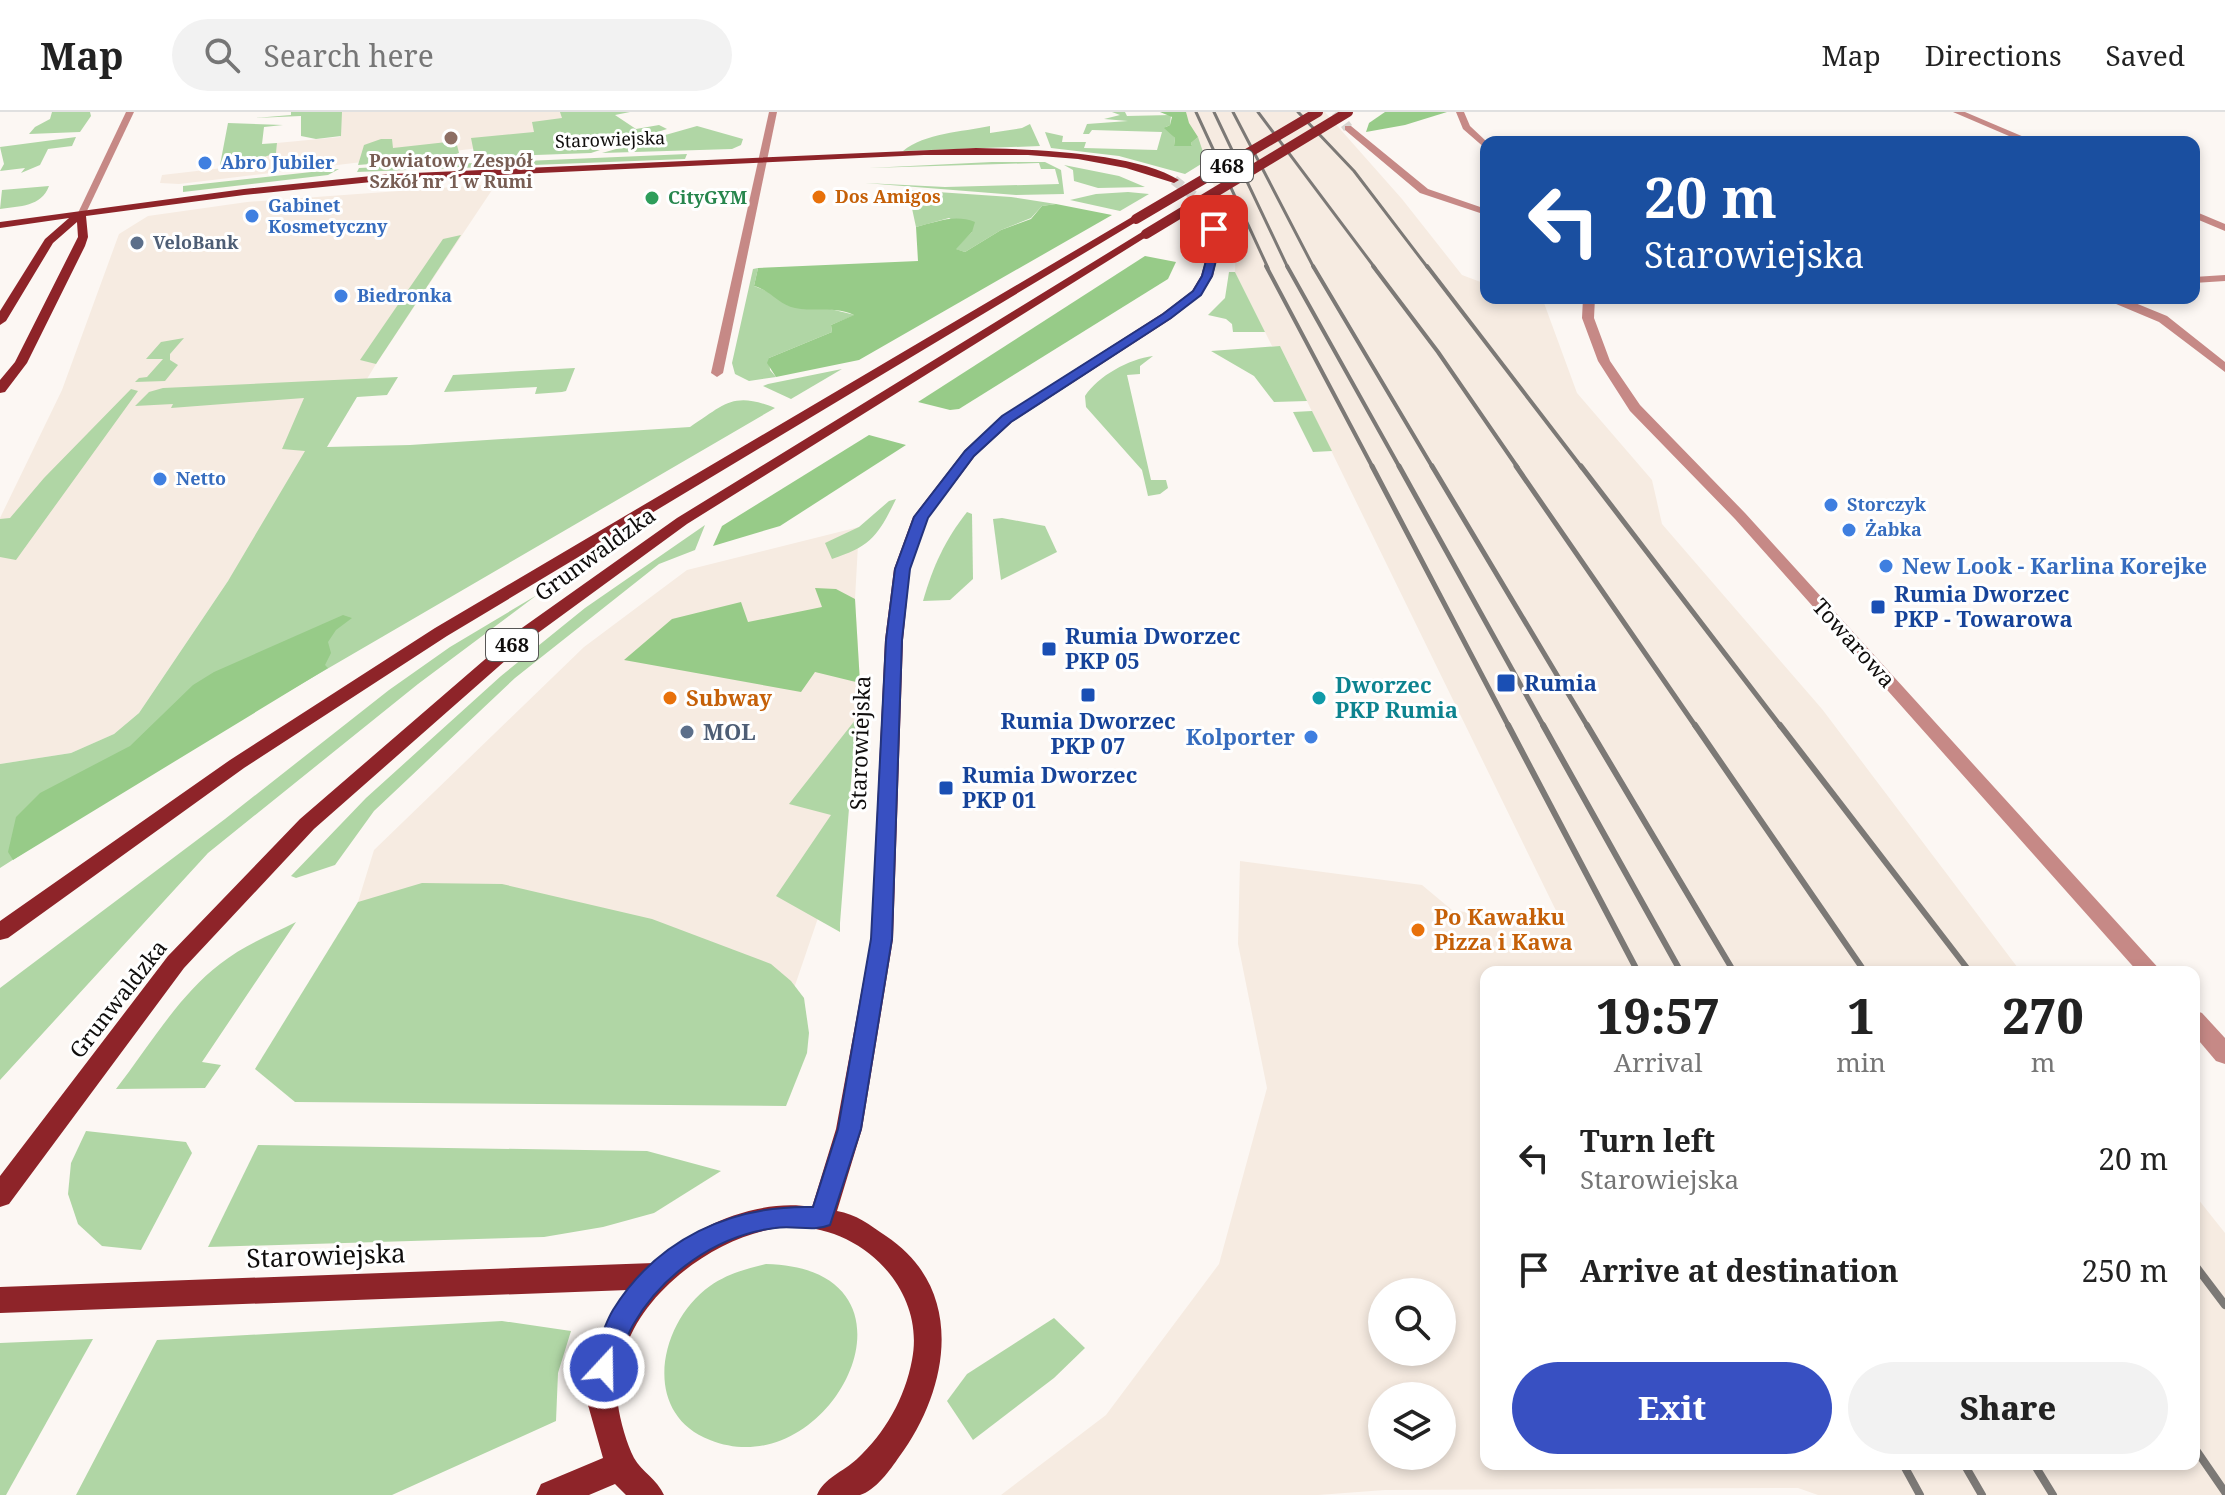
<!DOCTYPE html>
<meta charset="utf-8">
<style>
body{margin:0;font-family:"Noto Serif",serif;background:#f2f2f2;color:#222;height:100vh;display:flex;flex-direction:column;font-size:30px;white-space:nowrap}
*{box-sizing:border-box;margin:0}
p{font-size:26px;color:#767676}
.icon{flex:none;width:44px;height:44px;fill:none;stroke:currentColor;stroke-width:2;stroke-linecap:round;stroke-linejoin:round}
.map{position:relative;flex:1;overflow:hidden}
.side{position:absolute;left:1480px;top:854px;width:720px;height:504px;display:flex;flex-direction:column;background:#fff;border-radius:16px;box-shadow:0 4px 12px #0003}
.side>*{flex:none}
.banner{position:absolute;left:1480px;top:24px;width:720px;height:168px;border-radius:16px;box-shadow:0 4px 12px #0003;background:#1a4fa0;color:#fff;overflow:hidden}
.fabs{position:absolute;left:1368px;top:1166px;display:grid;gap:16px}
.fabs a{display:grid;place-items:center;width:88px;height:88px;border-radius:50%;background:#fff;box-shadow:0 4px 12px #0003;font-size:40px}
.pin{position:absolute;display:grid;place-items:center;width:68px;height:68px;color:#fff;margin:-34px;border-radius:16px;box-shadow:0 4px 12px #0006}
.me{position:absolute;width:88px;margin:-44px;rotate:21deg;stroke-linejoin:round;filter:drop-shadow(0 0 6px #0008)}
.turn{display:flex;align-items:center;gap:28px;height:168px;padding:0 32px;font-size:36px}
.turn .icon{width:104px;height:104px;stroke-width:2.5}
.turn b{display:block;font-size:56px;line-height:68px}
.eta{display:flex;justify-content:space-evenly;align-items:center;height:136px;text-align:center}
.eta b{font-size:48px;font-weight:800;line-height:56px}
.action{display:flex;gap:16px;margin-top:auto;padding:16px 32px}
.action a{flex:1;height:92px;border-radius:48px;background:#3850c2;color:#fff;font-size:32px;font-weight:800;line-height:92px;text-align:center}
.action a+a{background:#f2f2f2;color:#222}
ul{padding:0;list-style:none}
li{display:flex;align-items:center;gap:24px;height:112px;padding:0 32px}
li div{flex:1}
li b{display:block;font-size:30px}
li em{font-style:normal}
header{display:flex;align-items:center;gap:48px;box-sizing:border-box;height:112px;padding:0 40px;background:#fff;border-bottom:2px solid #e0e0e0}
header strong{font-size:38px}
nav{display:flex;gap:44px;margin-inline-start:auto;font-size:28px}
.search{width:560px;height:72px;background:#f2f2f2;display:flex;align-items:center;gap:20px;box-sizing:border-box;padding:0 28px;border-radius:44px;color:#767676;font-size:30px}
.map>svg:first-child{display:block}
</style>
<header>
<strong>Map</strong>
<div class="search"><svg class="icon" aria-label="search" viewBox="0 0 24 24"><circle cx="10" cy="10" r="6"/><path d="M15 15l6 6"/></svg>Search here</div>
<nav><a>Map</a><a>Directions</a><a>Saved</a></nav>
</header>
<div class="map">
<svg width="2225" height="1383" viewBox="0 0 2225 1383">
<rect width="100%" height="100%" fill="#fcf7f3"/>
<g fill="#f6ebe1" fill-rule="evenodd">
<path d="M341 0H575L586 23 179 72 160 71 162 63 240 54 276 39 277 31 340 25Z"/>
<path d="M1177 0H1325L1402 87 1462 163 1486 172V186H1530L1544 191 1577 281 1652 368 1662 412 1822 597 2021 860H1486V1352H2194V1082L2225 1121V1383H1818L1798 1376 1385 1378 1318 1383H1001L1106 1303 1219 1152 1267 976 1238 832 1240 749 1422 773 1452 798 1564 815 1280 234H1272L1235 160 1236 127 1232 110ZM1382 1180H1442V1240H1382ZM1382 1284H1442V1344H1382Z"/>
<path d="M496 72 376 252 326 335 228 469 139 601 114 622 71 641 0 652V406L62 278 119 122 148 104 247 90Z"/>
<path d="M859 415 855 487 860 571 833 762 773 938 358 790 374 738 584 535 687 458Z"/>
</g>
<g fill="#b0d6a5">
<path d="M52 0H90L91 4 80 20 29 22 35 15 50 7Z"/>
<path d="M291 0H342L341 24 316 27 301 24V4L255 6 291 3Z"/>
<path d="M560 0H630L615 3 636 17 659 13 667 17 626 30 612 27 590 34 592 38H600L591 41 483 45 474 41 471 26 534 20 532 10 562 6Z"/>
<path d="M1112 0H1125L1127 4 1171 3 1170 13 1166 15 1175 26 1174 34H1192L1191 31 1198 25 1206 49 1185 62 1119 44 1051 36 1045 20 1063 24 1062 30H1086L1084 36 1157 38 1162 20 1092 18 1089 22H1083L1087 12 1128 9 1104 7 1120 3Z"/>
<path d="M228 11 283 13 264 15 262 32 277 31 276 41 246 51 220 53Z"/>
<path d="M1030 12 1040 34 903 39C925 21 962 20 990 14V21L1022 16Z"/>
<path d="M697 14 743 27 741 33 732 37 602 41Z"/>
<path d="M76 25 72 34 48 37 40 53 21 61 25 56 0 59 4 52 0 35Z"/>
<path d="M381 27H392L393 36 456 29 459 41 445 46 358 53 364 33Z"/>
<path d="M687 42 685 47 357 60 359 56Z"/>
<path d="M992 50H1045L1061 58 1064 82 1016 83 865 71 945 75 1059 72 1055 57H1041L1039 51 869 56Z"/>
<path d="M1064 53 1119 64 1145 75 1098 76 1074 69 1073 58Z"/>
<path d="M339 57 328 63 183 80V74Z"/>
<path d="M49 74C41 95 20 94 0 97L2 78Z"/>
<path d="M908 78 1011 85 1056 92 1042 94 1031 106 1001 118 965 140 955 137 972 120 949 106 916 115Z"/>
<path d="M1128 80 1149 82 1120 99 1070 88 1096 82Z"/>
<path d="M461 123 376 252 360 248 443 127Z"/>
<path d="M758 156 754 174 810 197 826 196 855 203 831 213 832 220 769 246 770 258 776 265 749 269 735 262 732 251 753 157Z"/>
<path d="M1229 160H1235L1265 220H1233L1232 212 1226 207 1208 203 1225 186Z"/>
<path d="M184 226 170 242V248L178 253 165 269 135 270 139 266 147 265 163 247H146L161 230Z"/>
<path d="M1280 234 1307 289 1274 290 1254 264 1211 239Z"/>
<path d="M1153 244 1140 254V262L1127 263 1151 368H1166L1168 376 1160 382 1148 384 1142 358 1086 295 1085 284C1098 264 1129 247 1153 244Z"/>
<path d="M575 256 566 279 562 280 535 282 537 275 444 280 453 263Z"/>
<path d="M842 257 791 287 763 274 768 272Z"/>
<path d="M398 265 387 283 357 285 327 335 410 333 690 315C725 292 733 279 775 296L152 659 0 756V652L71 641 114 622 139 601 228 469 305 339 282 337 304 286 171 296 173 292 135 294 149 280 163 276Z"/>
<path d="M131 277 138 279 16 448 0 445V407L10 406 44 366Z"/>
<path d="M1312 299 1332 339 1313 340 1293 300Z"/>
<path d="M896 387C878 424 871 434 832 447L825 431 859 415 889 389Z"/>
<path d="M967 400 972 402 973 467 950 488 923 489C933 454 945 428 967 400Z"/>
<path d="M1002 406 1045 414 1057 440 1001 468 993 407Z"/>
<path d="M705 413 695 438 659 452 515 566 374 699 335 753 296 766 291 764 366 686 501 564 585 496Z"/>
<path d="M537 483 418 572 208 741 0 968V876L225 707 389 578 450 535Z"/>
<path d="M856 607 840 811V820L776 784 831 703 789 692Z"/>
<path d="M422 771 502 772 652 807 771 852 791 869 804 886 809 921 807 941 786 994 295 990 255 957 358 790Z"/>
<path d="M296 810 202 950 221 953 205 976 116 977C148 936 178 884 220 852 243 834 270 823 296 810Z"/>
<path d="M86 1019 186 1030 192 1041 141 1138 102 1134 78 1112 68 1082 71 1051Z"/>
<path d="M258 1033 647 1039 721 1059 654 1101 603 1115 544 1125 208 1135Z"/>
<path d="M766 1152C941 1156 832 1377 710 1328 640 1301 659 1210 710 1174 727 1162 745 1157 766 1152Z"/>
<path d="M1054 1206 1085 1236 1054 1266 973 1328 947 1289 967 1262Z"/>
<path d="M502 1209 571 1219 558 1261 556 1309 392 1383H76L157 1228Z"/>
<path d="M93 1227 6 1383H0V1231Z"/>
</g>
<g fill="#97cb88">
<path d="M1160 0H1186L1189 11 1198 25 1191 31 1192 34H1174L1175 26 1164 16 1170 13 1172 5Z"/>
<path d="M1385 0H1447L1405 13 1366 20 1369 11Z"/>
<path d="M1056 92 1112 103 859 248 776 265 767 251 769 246 832 220 831 213 854 203C834 194 815 200 795 196 779 193 770 178 754 174L758 156 918 149 916 115C937 110 954 102 975 110L972 120 956 137 965 140 1001 118 1031 107 1042 94Z"/>
<path d="M1145 144 1176 150 1168 167 959 297 950 298 918 290Z"/>
<path d="M869 323 906 333 780 414 713 434 722 414Z"/>
<path d="M815 476 836 477 855 487 860 571 815 560 801 580 624 548 672 507 741 490 748 510 822 495Z"/>
<path d="M343 503 352 506 336 518 328 530 331 541 325 553 328 556 13 748 8 740 16 705 40 681 130 634 193 573 214 560Z"/>
</g>
<g fill="none" stroke-linecap="round" stroke-linejoin="round">
<path stroke="#d8d4d0" stroke-width="10" stroke-dasharray="10 5" stroke-linecap="butt" d="M1336 0 1348 16"/>
<path stroke="#d8d4d0" stroke-width="10" stroke-dasharray="10 5" stroke-linecap="butt" d="M1174 68 1202 90 1210 104"/>
<g fill="#c68986" fill-rule="evenodd">
<path d="M126 0H134L86 101 77 103Z"/>
<path d="M769 0H777L723 261 717 265 711 261Z"/>
<path d="M1456 0H1464L1470 14 1487 30 1486 37 1463 17Z"/>
<path d="M1953 0H1965L2036 30H2023Z"/>
<path d="M1345 14H1351L1428 77 1486 97V103L1420 81 1345 18Z"/>
<path d="M2194 99 2225 112V119L2194 106Z"/>
<path d="M2225 163V169L2194 171V165Z"/>
<path d="M1583 186H1595L1594 206 1610 249 1640 293 1745 401 2162 860H2138L1735 407 1630 299 1598 249 1582 206Z"/>
<path d="M2058 186H2123L2167 204 2225 250V260L2159 210 2109 189 2091 192 2064 190Z"/>
<path d="M2194 898 2202 901 2225 926V952L2216 949 2194 923Z"/>
</g>
<g fill="#8e2429" fill-rule="evenodd">
<path d="M976 36C1029 37 1135 40 1179 68L1174 71 1126 56 1078 47 1028 43H924L391 68 244 83 86 104 88 125 85 134 27 251 5 280 0 281V268L15 250 78 125 77 110 53 131 6 209 0 213V199L45 127 69 106 0 116V110L244 77 391 62Z"/>
<path d="M1210 101 1215 104 1220 133 1213 164 1201 183 1171 207 1012 310 975 344 928 406 910 457 903 528 893 827 862 1017 837 1099C856 1102 870 1113 886 1124 966 1177 950 1276 899 1345 891 1357 875 1379 860 1383 848 1383 830 1383 817 1383 824 1366 843 1360 857 1347 885 1321 905 1286 912 1248 926 1177 861 1113 791 1115 726 1117 643 1176 625 1239 622 1249 622 1260 621 1269 620 1277 617 1286 618 1293 620 1308 627 1333 634 1346 642 1360 657 1367 664 1383H626L615 1372 589 1383H536L541 1372 603 1346 588 1293 597 1236 628 1178 0 1201V1175L654 1151C694 1114 757 1086 812 1095L836 1017 871 827 885 528 894 457 913 405 965 338 1002 304 1163 201 1192 179 1201 164 1210 133 1205 104Z"/>
<path d="M1132 105 1141 107 447 524 244 656 8 826 0 828V809L230 648 435 516Z"/>
<path d="M1142 120 1151 122 687 412 531 526 314 717 184 856 9 1092 0 1095V1064L168 844 300 707 519 518 677 406Z"/>
</g>
<g stroke="#7c7976" stroke-width="3">
<path d="M1196 0 1268 156"/>
<path d="M1214 0 1288 156"/>
<path d="M1233 0 1314 156"/>
<path d="M1258 0 1375 156"/>
<path d="M1298 0 1354 59 1428 156"/>
</g>
<g stroke="#7c7976" stroke-width="4">
<path d="M1266 154 1373 356"/>
<path d="M1287 154 1400 356"/>
<path d="M1313 154 1433 356"/>
<path d="M1373 154 1438 240 1518 356"/>
<path d="M1427 154 1582 356"/>
</g>
<g stroke="#7c7976" stroke-width="5">
<path d="M1372 354 1509 615"/>
<path d="M1399 354 1544 615"/>
<path d="M1432 354 1588 615"/>
<path d="M1516 354 1696 615"/>
<path d="M1581 354 1781 615"/>
</g>
<g stroke="#7c7976" stroke-width="6">
<path d="M1508 613 1638 860"/>
<path d="M1543 613 1681 860"/>
<path d="M1587 613 1734 860"/>
<path d="M1695 613 1865 860"/>
<path d="M1780 613 1970 860"/>
</g>
<g stroke="#7c7976" stroke-width="8">
<path d="M2194 1152 2225 1193"/>
<path d="M2194 1335 2225 1380"/>
<path d="M1903 1352 1920 1383"/>
<path d="M1964 1352 1982 1383"/>
<path d="M2034 1352 2053 1383"/>
</g>
<g stroke="#8e2429" stroke-width="10">
<path d="M1136 107 1318 0"/>
<path d="M1146 122 1348 0"/>
</g>
</g>
<path fill="#3850c2" stroke="#24347e" stroke-width="2" d="M1214 114 1219 117 1220 133 1212 164 1201 183 1171 206 1011 310 974 344 928 406 910 457 902 528 892 827 861 1017 830 1113C813 1120 794 1113 775 1116 717 1123 662 1162 633 1213 624 1229 620 1249 613 1265L604 1269 594 1265 590 1256C597 1237 603 1215 613 1198 657 1127 731 1093 813 1095L838 1017 871 827 886 528 895 457 914 405 965 339 1002 304 1163 202 1193 179 1202 164 1210 133V117Z"/>
<circle fill="#8d6e63" stroke="#fff" stroke-width="3" cx="451" cy="26" r="8"/>
<g fill="#3f7fe0" stroke="#fff" stroke-width="3">
<circle cx="205" cy="51" r="8"/>
<circle cx="252" cy="104" r="8"/>
<circle cx="341" cy="184" r="8"/>
<circle cx="160" cy="367" r="8"/>
<circle cx="1831" cy="393" r="8"/>
<circle cx="1849" cy="418" r="8"/>
<circle cx="1886" cy="454" r="8"/>
<circle cx="1311" cy="625" r="8"/>
</g>
<g fill="#e8710a" stroke="#fff" stroke-width="3">
<circle cx="819" cy="85" r="8"/>
<circle cx="670" cy="586" r="8"/>
<circle cx="1418" cy="818" r="8"/>
</g>
<circle fill="#2e9e5b" stroke="#fff" stroke-width="3" cx="652" cy="86" r="8"/>
<g fill="#5c6f8a" stroke="#fff" stroke-width="3">
<circle cx="137" cy="131" r="8"/>
<circle cx="687" cy="620" r="8"/>
</g>
<g fill="#1a4fb4" stroke="#fff" stroke-width="3">
<rect x="1870" y="487" width="16" height="16" rx="4"/>
<rect x="1041" y="529" width="16" height="16" rx="4"/>
<rect x="1496" y="561" width="20" height="20" rx="4"/>
<rect x="1080" y="575" width="16" height="16" rx="4"/>
<rect x="938" y="668" width="16" height="16" rx="4"/>
</g>
<circle fill="#0f9aa8" stroke="#fff" stroke-width="3" cx="1319" cy="586" r="8"/>
<g text-anchor="middle" stroke-width="6" stroke-linejoin="round" paint-order="stroke">
<g font-size="18" fill="#0f0d0c" stroke="#fff">
<text transform="translate(610 28) rotate(-2)" y="6">Starowiejska</text>
</g>
<g font-size="18" font-weight="bold" fill="#785e54" stroke="#fff">
<text x="451" y="55">Powiatowy Zespół<tspan x="451" dy="21">Szkół nr 1 w Rumi</tspan></text>
</g>
<g font-size="18" font-weight="bold" fill="#366cbe" stroke="#fff" text-anchor="start">
<text x="221" y="57">Abro Jubiler</text>
<text x="268" y="100">Gabinet<tspan x="268" dy="21">Kosmetyczny</tspan></text>
<text x="357" y="190">Biedronka</text>
<text x="176" y="373">Netto</text>
<text x="1847" y="399">Storczyk</text>
<text x="1865" y="424">Żabka</text>
</g>
<g font-size="18" font-weight="bold" fill="#c56008" stroke="#fff" text-anchor="start">
<text x="835" y="91">Dos Amigos</text>
</g>
<g font-size="18" font-weight="bold" fill="#27864d" stroke="#fff" text-anchor="start">
<text x="668" y="92">CityGYM</text>
</g>
<g font-size="18" font-weight="bold" fill="#4e5e75" stroke="#fff" text-anchor="start">
<text x="153" y="137">VeloBank</text>
</g>
<g fill="#fff" stroke="#575655" stroke-width="2">
<rect x="1201" y="38" width="52" height="32" rx="6"/>
<rect x="486" y="517" width="52" height="32" rx="6"/>
</g>
<g font-size="20" font-weight="bold" fill="#0f0d0c">
<text x="1227" y="61">468</text>
<text x="512" y="540">468</text>
</g>
<g font-size="22" fill="#0f0d0c" stroke="#fff">
<text transform="translate(595 442) rotate(-36)" y="8">Grunwaldzka</text>
<text transform="translate(1854 531) rotate(48)" y="8">Towarowa</text>
<text transform="translate(860 631) rotate(-88)" y="8">Starowiejska</text>
<text transform="translate(118 887) rotate(-52)" y="8">Grunwaldzka</text>
</g>
<g font-size="22" font-weight="bold" fill="#366cbe" stroke="#fff" text-anchor="start">
<text x="1902" y="462">New Look - Karlina Korejke</text>
<text x="1295" y="633" text-anchor="end">Kolporter</text>
</g>
<g font-size="22" font-weight="bold" fill="#164399" stroke="#fff" text-anchor="start">
<text x="1894" y="490">Rumia Dworzec<tspan x="1894" dy="25">PKP - Towarowa</tspan></text>
<text x="1065" y="532">Rumia Dworzec<tspan x="1065" dy="25">PKP 05</tspan></text>
<text x="1524" y="579">Rumia</text>
<text x="1088" y="617" text-anchor="middle">Rumia Dworzec<tspan x="1088" dy="25">PKP 07</tspan></text>
<text x="962" y="671">Rumia Dworzec<tspan x="962" dy="25">PKP 01</tspan></text>
</g>
<g font-size="22" font-weight="bold" fill="#0d838f" stroke="#fff" text-anchor="start">
<text x="1335" y="581">Dworzec<tspan x="1335" dy="25">PKP Rumia</tspan></text>
</g>
<g font-size="22" font-weight="bold" fill="#c56008" stroke="#fff" text-anchor="start">
<text x="686" y="594">Subway</text>
<text x="1434" y="813">Po Kawałku<tspan x="1434" dy="25">Pizza i Kawa</tspan></text>
</g>
<g font-size="22" font-weight="bold" fill="#4e5e75" stroke="#fff" text-anchor="start">
<text x="703" y="628">MOL</text>
</g>
<g font-size="26" fill="#0f0d0c" stroke="#fff">
<text transform="translate(326 1144) rotate(-2)" y="9">Starowiejska</text>
</g>
</g>
</svg>
<div class="fabs">
<a><svg class="icon" aria-label="search" viewBox="0 0 24 24"><circle cx="10" cy="10" r="6"/><path d="M15 15l6 6"/></svg></a>
<a><svg class="icon" aria-label="layers" viewBox="0 0 24 24"><path d="M12 4l9 5-9 5-9-5zM3 14l9 5 9-5"/></svg></a>
</div>
<div class="pin" style="left:1214px;top:117px;background:#d93025"><svg class="icon" aria-label="arrive" viewBox="0 0 24 24"><path d="M6 21V4h12l-3 4 3 4H6"/></svg></div>
<svg class="me" style="left:604px;top:1256px" viewBox="-20 -20 40 40"><circle r="17" fill="#3850c2" stroke="#fff" stroke-width="3"/><path d="M0-11L8 9 0 5-8 9z" fill="#fff"/></svg>
<div class="banner">
<div class="turn"><svg class="icon" aria-label="left" viewBox="0 0 24 24"><path d="M17 20v-9H6M10 6l-5 5 5 5"/></svg><div><b>20 m</b>Starowiejska</div></div>
</div>
<section class="side">
<div class="eta">
<div><b>19:57</b><p>Arrival</p></div>
<div><b>1</b><p>min</p></div>
<div><b>270</b><p>m</p></div>
</div>
<ul>
<li><svg class="icon" aria-label="left" viewBox="0 0 24 24"><path d="M17 20v-9H6M10 6l-5 5 5 5"/></svg><div><b>Turn left</b><p>Starowiejska</p></div><em>20 m</em></li>
<li><svg class="icon" aria-label="arrive" viewBox="0 0 24 24"><path d="M6 21V4h12l-3 4 3 4H6"/></svg><div><b>Arrive at destination</b></div><em>250 m</em></li>
</ul>
<div class="action"><a>Exit</a><a>Share</a></div>
</section>
</div>
